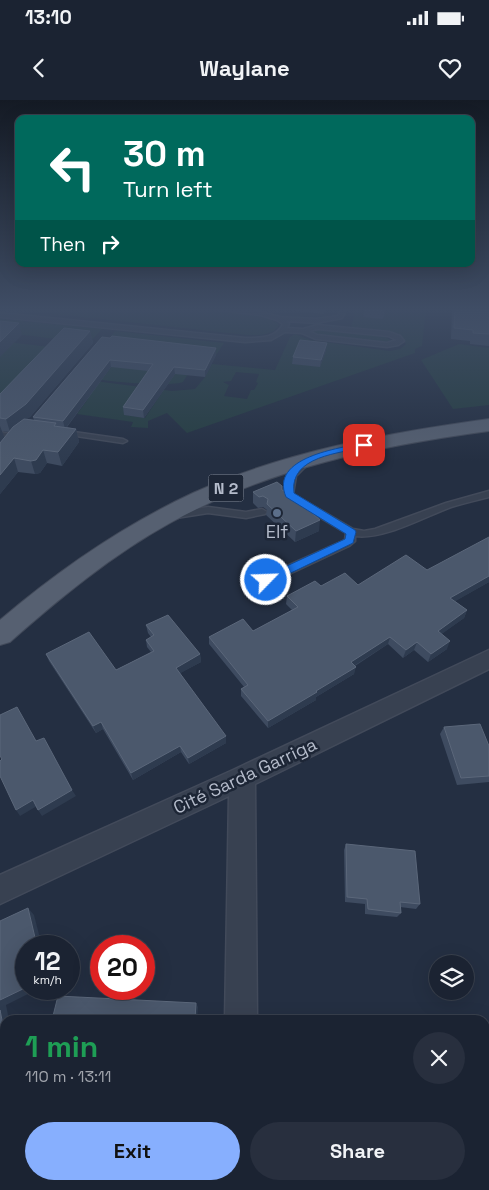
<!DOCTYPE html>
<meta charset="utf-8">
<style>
body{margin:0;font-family:"Space Grotesk",sans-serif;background:#282f3e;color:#f1f3f6;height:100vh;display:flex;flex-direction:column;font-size:19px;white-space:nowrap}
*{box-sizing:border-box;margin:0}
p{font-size:16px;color:#a0a4ac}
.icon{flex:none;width:28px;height:28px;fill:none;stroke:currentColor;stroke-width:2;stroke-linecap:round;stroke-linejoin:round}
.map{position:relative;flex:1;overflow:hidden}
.drawer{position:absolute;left:0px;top:915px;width:490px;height:175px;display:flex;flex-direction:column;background:#1b2332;border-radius:15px 15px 0 0;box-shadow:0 5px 20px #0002,0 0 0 1px #39404d}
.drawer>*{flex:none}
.hud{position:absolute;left:15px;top:15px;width:460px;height:152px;border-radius:10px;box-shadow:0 5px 20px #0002,0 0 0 1px #39404d;background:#00695c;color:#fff;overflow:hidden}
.controls{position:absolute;left:429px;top:855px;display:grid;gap:10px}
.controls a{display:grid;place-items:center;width:45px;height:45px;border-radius:50%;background:#1b2332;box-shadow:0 5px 20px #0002,0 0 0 1px #39404d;font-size:25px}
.speed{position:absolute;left:15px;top:835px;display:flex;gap:10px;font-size:25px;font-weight:700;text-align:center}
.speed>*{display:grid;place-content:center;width:65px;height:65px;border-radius:50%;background:#1b2332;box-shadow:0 5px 20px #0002,0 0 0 1px #39404d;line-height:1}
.speed small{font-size:12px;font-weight:400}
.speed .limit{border:8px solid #d22;background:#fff;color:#111}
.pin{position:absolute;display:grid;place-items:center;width:42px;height:42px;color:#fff;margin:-21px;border-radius:10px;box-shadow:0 2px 8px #0006}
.me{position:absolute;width:55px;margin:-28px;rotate:66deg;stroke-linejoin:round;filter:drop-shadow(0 0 4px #0008)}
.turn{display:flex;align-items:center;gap:18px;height:105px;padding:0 25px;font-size:22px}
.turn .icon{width:65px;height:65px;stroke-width:2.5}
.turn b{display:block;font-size:35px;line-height:42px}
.then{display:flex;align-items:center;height:48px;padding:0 25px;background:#0003;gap:10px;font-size:19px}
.round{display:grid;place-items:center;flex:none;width:52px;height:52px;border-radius:26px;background:#282f3e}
.head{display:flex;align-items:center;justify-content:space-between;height:85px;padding:0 25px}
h1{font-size:30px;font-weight:700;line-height:38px;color:#1e9e55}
.action{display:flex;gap:10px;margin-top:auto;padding:10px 25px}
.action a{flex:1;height:58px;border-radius:30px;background:#87affe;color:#111;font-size:20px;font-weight:700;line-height:58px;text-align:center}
.action a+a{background:#282f3e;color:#f1f3f6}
.status{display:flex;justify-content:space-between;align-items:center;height:35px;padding:0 25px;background:#1b2332;direction:ltr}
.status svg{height:14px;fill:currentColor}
header{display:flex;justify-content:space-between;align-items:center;height:65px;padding:0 25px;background:#1b2332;font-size:22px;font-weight:700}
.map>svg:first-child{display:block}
</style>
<div class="status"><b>13:10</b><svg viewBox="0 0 49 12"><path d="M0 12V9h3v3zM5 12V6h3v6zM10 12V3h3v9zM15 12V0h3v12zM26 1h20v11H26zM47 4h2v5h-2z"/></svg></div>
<header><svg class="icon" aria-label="back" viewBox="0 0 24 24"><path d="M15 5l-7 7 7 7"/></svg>Waylane<svg class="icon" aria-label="heart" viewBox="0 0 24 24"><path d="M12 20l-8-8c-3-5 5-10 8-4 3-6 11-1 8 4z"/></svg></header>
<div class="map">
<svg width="489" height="1090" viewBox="0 0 489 1090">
<rect width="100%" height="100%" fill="#242f42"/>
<g fill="#263e42" fill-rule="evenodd">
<path d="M1 208C41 208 261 202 279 225 273 236 258 235 247 235Z"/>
<path d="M356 208H366L383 219 386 208H426L422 246 415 249V253L187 333 167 313 148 321V328L131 327 133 322 77 314 88 299 75 297 87 280 172 291 195 289 205 277 212 264 275 270 290 237 295 234 310 240 390 251 400 249 406 244 398 233 351 228ZM236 272 259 274 256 282 258 283 254 290H251L247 299 224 296 229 285 223 282 231 281ZM163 291 145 318 125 315Z"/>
<path d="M0 219 102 229 89 243 0 232Z"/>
<path d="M318 228 385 237 392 241 383 243 316 235 308 230Z"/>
<path d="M115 231 224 243 216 255 200 254 183 282C173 287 105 282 94 278 90 277 87 274 84 272ZM127 245 106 274 92 273Z"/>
<path d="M0 241 58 248 0 311V256L10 246Z"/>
<path d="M459 244 489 248V305L453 309 421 260Z"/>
</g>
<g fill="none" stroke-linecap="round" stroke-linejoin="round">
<g stroke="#424a5a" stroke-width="3">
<g id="service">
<path d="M204 208 249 209 280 217 316 219 338 216 341 208H347L342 218 316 223 286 221 289 224 287 228 303 229 318 225 389 232 400 236 404 241 398 245 387 247 316 239 302 233 285 232 271 240 245 242 0 217V213L245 238C259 238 276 239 283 224L277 220 260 215ZM318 229 388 236 397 240 387 243 317 235 309 231Z"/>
<path d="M60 330 123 339 127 341 123 343 63 334 59 332Z"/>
<path d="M0 332 16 335 17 337 13 339 0 336Z"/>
<path d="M306 359 310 362 296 376 293 394 353 429 364 431 375 429 446 403 489 391V397C477 400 464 403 451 407 424 417 384 440 355 436V441L349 446 270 483H262L261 480 262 477 345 440 346 433 291 400 287 403 282 400C288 383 282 368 306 359Z"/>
<path d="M208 407 246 412 262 409 267 412 265 414 246 418 208 413 176 418 171 415 176 412Z"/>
</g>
</g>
<g stroke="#424a5a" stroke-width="3">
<g id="minor">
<path d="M489 550V569L255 684 257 920H225L229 696 0 804V775L233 670Z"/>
<rect x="221" y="1085" width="36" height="5"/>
</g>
</g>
<g stroke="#424a5a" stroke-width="2">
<path id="primary" d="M489 319V331C378 346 269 368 170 423 112 455 60 498 10 542L0 545V520C59 470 122 426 193 393 286 351 388 333 489 319Z"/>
</g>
<use href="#service" fill="#384151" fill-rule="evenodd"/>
<use href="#minor" fill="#384151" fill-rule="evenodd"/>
<use href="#primary" fill="#566071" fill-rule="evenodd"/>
</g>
<g fill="#3e4b60" fill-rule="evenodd">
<path d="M271 208H326L324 214Z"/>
<path d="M365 208H386L383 219 363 217Z"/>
<path d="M452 208H489V246L470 244V241L451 239Z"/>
<path d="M90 231 93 243 30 317 26 319 34 320 33 317 102 237 216 255 205 277 175 274 144 318 124 315 123 307 148 271 111 267 67 327 76 329 79 342 62 366 47 363 40 373 35 374 18 372 0 394V294ZM2 331 9 332 4 338Z"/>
<path d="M326 250 320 267 292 264 293 257Z"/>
<path d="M282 390 319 431 295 442 266 415 267 410 263 407 258 408 253 403V392Z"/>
<path d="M427 470 489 482 455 501 467 510 464 518 441 534 447 549 428 562 414 550 403 558 388 544 355 566 354 574 316 597V600L268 628 241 596V589L244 587 209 544V537L253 531 292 510 286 504 287 496 321 486 358 485Z"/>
<path d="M146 525 200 554 201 562 180 573 226 643 189 664 181 652 133 680 103 629 96 633 49 561 46 554 116 570 151 552 147 547 146 540 151 537 148 533Z"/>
<path d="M444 627 489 646V682L457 685 440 634Z"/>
<path d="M346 744 420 804 416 809 400 807 401 813 397 817 365 814V804L345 802 344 750Z"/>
</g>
<g fill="#2e3b4f">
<path d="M19 223 22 235 0 257V242Z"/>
<path d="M90 231 93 243 30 317 10 332 6 319Z"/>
<path d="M327 243 326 250 320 267 321 260Z"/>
<path d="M216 248V255L205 277V270Z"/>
<path d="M110 260 111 267 65 329 63 321Z"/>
<path d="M174 267 175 274 144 318 143 310Z"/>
<path d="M0 326 5 339 0 345Z"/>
<path d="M76 329 79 342 62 366 58 352Z"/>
<path d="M43 350 47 363 40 373 35 374 31 361Z"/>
<path d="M14 358 18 372 0 394V375Z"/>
<path d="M320 420 319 431 295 442 296 431Z"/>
<path d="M489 471V482L447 506 450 498Z"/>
<path d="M467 510 464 518 435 539 438 531Z"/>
<path d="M390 537 388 544 349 569 351 562Z"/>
<path d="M450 541 447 549 428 562 431 554Z"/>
<path d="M417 542 414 550 403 558 406 550Z"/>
<path d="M200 554 201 562 177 575 176 568Z"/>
<path d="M356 567 354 574 316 597V600L268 628V621L316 591Z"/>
<path d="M101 622 103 629 96 633 93 626Z"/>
<path d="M226 636V643L189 664 188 658Z"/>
<path d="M180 646 181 652 133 680 131 673Z"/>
<path d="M72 690 76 696 42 716 38 710Z"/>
<path d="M33 700 37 706 20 716 16 710Z"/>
<path d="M28 808 34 815 42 846H37Z"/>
<path d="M26 881V889H32V892L6 905 9 920H5V935L0 910V900Z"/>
<path d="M196 903 198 907 197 920H195Z"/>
<path d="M5 969V984H2Z"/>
<path d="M0 1011 4 1012 0 1028Z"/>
<path d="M182 1085H185L184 1090H182Z"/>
</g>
<g fill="#4b586c" stroke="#5b677a">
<path d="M365 208H385L384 212 364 210Z"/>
<path d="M455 208H489V234L473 233V230L454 228Z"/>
<path d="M0 221 19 223 0 242Z"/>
<path d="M64 228 90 231 26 304 6 319 0 318V294Z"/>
<path d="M112 236 216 248 205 270 174 267 143 310 123 307 153 264 110 260 63 321 33 317 102 237 110 238Z"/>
<path d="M300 240 327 243 321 260 293 257Z"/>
<path d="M24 319 56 323 54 326 76 329 58 352 43 350 36 360 31 361 14 358 0 375V343L13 327Z"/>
<path d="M277 382 282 386V390L289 393 320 420 296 431 267 404 268 399 263 396 259 397 253 392Z"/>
<path d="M489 437V476L450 498 467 510 438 531 450 541 431 554 417 542 406 550 390 537 351 562 356 567 316 591 317 592 268 621 241 589 248 585 209 537 243 519 253 531 298 507 287 496 315 481 321 486 345 473 358 485 406 455 427 470Z"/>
<path d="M168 515 200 554 176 568 226 636 188 658 180 646 131 673 101 622 93 626 46 554 89 532 116 570 154 551 146 540 154 535 146 525Z"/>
<path d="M17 607 36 641 44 638 72 690 38 710 33 700 16 710 0 676V661L2 659 0 656V615Z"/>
<path d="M480 624 489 646V676L461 678 444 627Z"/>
<path d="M346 744 415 751 420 804 400 802 401 813 368 809 367 799 347 797Z"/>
<path d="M28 808 37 846H26V881L25 888 0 900V821Z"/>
<path d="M58 896 196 903 195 920H52Z"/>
<path d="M0 910 5 935V969L2 984H0Z"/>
<path d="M14 1085H182V1090H13Z"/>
</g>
<linearGradient id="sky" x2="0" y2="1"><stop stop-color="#141a24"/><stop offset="0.58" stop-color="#3f4d65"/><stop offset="1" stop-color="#3f4d65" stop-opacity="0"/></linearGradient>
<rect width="489" height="361" fill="url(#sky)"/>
<path fill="#1a73e8" stroke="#114b97" d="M364 343 368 345 367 347C340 353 289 356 294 393L355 430 356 432 353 443 270 483H263L261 480 263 477 345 439 346 434 286 397C269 357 340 348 364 343Z"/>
<circle fill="#5c6f8a" stroke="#1d2636" stroke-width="2" cx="277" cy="413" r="5"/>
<g text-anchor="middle" stroke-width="5" stroke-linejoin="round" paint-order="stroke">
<rect fill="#1d2636" stroke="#878f9e" stroke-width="1" x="208.5" y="374.5" width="35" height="27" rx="4"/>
<g font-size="16" font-weight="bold" fill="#b5bccb">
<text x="226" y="394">N 2</text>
</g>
<g font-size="18" fill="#b5bccb" stroke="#1d2636">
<text x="277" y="438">Elf</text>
</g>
<g font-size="18" fill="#b5bccb" stroke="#1d2636">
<text transform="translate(245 676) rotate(-25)" y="6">Cité Sarda Garriga</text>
</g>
</g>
</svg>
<div class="controls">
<a><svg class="icon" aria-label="layers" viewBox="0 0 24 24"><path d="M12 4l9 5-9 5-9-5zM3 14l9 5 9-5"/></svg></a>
</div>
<div class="speed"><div>12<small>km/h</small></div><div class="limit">20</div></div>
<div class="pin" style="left:364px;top:345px;background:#d93025"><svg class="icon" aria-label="arrive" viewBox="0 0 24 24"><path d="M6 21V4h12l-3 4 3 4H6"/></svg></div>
<svg class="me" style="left:266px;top:480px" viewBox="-20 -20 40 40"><circle r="17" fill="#1a73e8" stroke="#fff" stroke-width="3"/><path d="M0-11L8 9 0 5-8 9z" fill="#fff"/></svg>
<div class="hud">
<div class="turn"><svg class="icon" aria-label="left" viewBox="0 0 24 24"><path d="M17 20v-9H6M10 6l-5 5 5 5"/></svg><div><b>30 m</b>Turn left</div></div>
<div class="then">Then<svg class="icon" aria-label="right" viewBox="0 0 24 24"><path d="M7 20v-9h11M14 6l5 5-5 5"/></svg></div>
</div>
<section class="drawer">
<div class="head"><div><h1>1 min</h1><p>110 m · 13:11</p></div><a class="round"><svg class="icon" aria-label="close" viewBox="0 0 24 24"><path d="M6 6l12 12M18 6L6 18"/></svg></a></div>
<div class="action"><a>Exit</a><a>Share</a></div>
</section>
</div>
